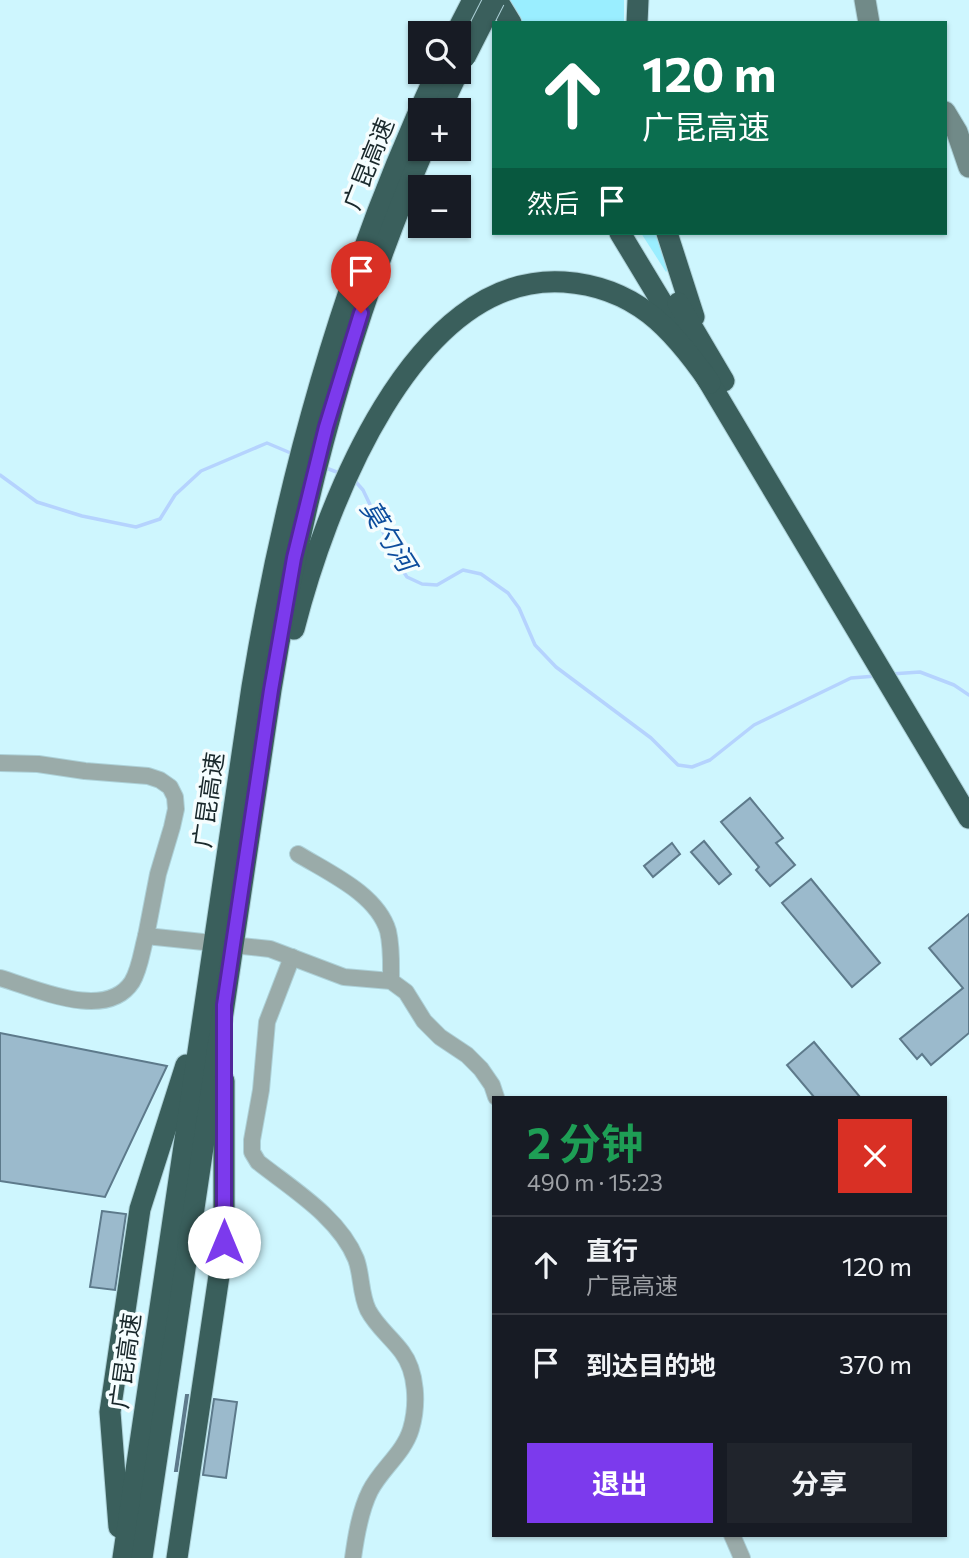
<!DOCTYPE html>
<html lang="zh">
<meta charset="utf-8">
<style>
body{margin:0;font-family:Commissioner,"Noto Sans SC",sans-serif;background:#20242c;color:#f1f3f6;height:100vh;display:flex;flex-direction:column;font-size:26px;white-space:nowrap}
*{box-sizing:border-box;margin:0}
p{font-size:23px;color:#9ea1a6}
.icon{flex:none;width:38px;height:38px;fill:none;stroke:currentColor;stroke-width:2;stroke-linecap:round;stroke-linejoin:round}
.map{position:relative;flex:1;overflow:hidden}
.side{position:absolute;left:492px;top:1096px;width:455px;height:441px;display:flex;flex-direction:column;background:#171b24;border-radius:0px;box-shadow:0 2px 5px #0004}
.side>*{flex:none}
.guide{position:absolute;left:492px;top:21px;width:455px;height:214px;border-radius:0px;box-shadow:0 2px 5px #0004;background:#0b6e4f;color:#fff;overflow:hidden}
.buttons{position:absolute;left:408px;top:21px;display:grid;gap:14px}
.buttons a{display:grid;place-items:center;width:63px;height:63px;border-radius:0px;background:#171b24;box-shadow:0 2px 5px #0004;font-size:35px}
.pin{position:absolute;display:grid;place-items:center;width:60px;height:60px;color:#fff;margin:-72px -30px;border-radius:50% 50% 50% 0;rotate:-45deg;box-shadow:0 0 7px #0007}
.pin .icon{rotate:45deg}
.me{position:absolute;width:77px;margin:-38px;rotate:0deg;stroke-linejoin:round;filter:drop-shadow(0 0 5px #0008)}
.turn{display:flex;align-items:center;gap:24px;height:147px;padding:0 35px;font-size:32px}
.turn .icon{width:91px;height:91px;stroke-width:2.5}
.turn b{display:block;font-size:49px;line-height:60px}
.then{display:flex;align-items:center;height:66px;padding:0 35px;background:#0003;gap:14px;font-size:26px}
.round{display:grid;place-items:center;flex:none;width:74px;height:74px;border-radius:0px;background:#20242c}
.headline{display:flex;align-items:center;justify-content:space-between;height:119px;padding:0 35px}
h1{font-size:42px;font-weight:700;line-height:52px;color:#1e9e55}
.primary-button{display:flex;gap:14px;margin-top:auto;padding:14px 35px}
.primary-button a{flex:1;height:80px;border-radius:0px;background:#7c3aed;color:#fff;font-size:28px;font-weight:700;line-height:80px;text-align:center}
.primary-button a+a{background:#20242c;color:#f1f3f6}
ul{padding:0;list-style:none}
li{display:flex;align-items:center;gap:21px;height:98px;padding:0 35px;border-top:2px solid #363941}
li div{flex:1}
li b{display:block;font-size:26px}
li em{font-style:normal}
.map>svg:first-child{display:block}
</style>
<div class="map">
<svg width="969" height="1558" viewBox="0 0 969 1558">
<rect width="100%" height="100%" fill="#cef6fe"/>
<g fill="#9aeeff">
<path d="M502 0H624V23H516Z"/>
<path d="M641 233H656L668 270 666 272Z"/>
</g>
<g fill="none" stroke-linecap="round" stroke-linejoin="round">
<g stroke="#b5d3fe" stroke-width="3.5">
<path d="M326 468 342 474"/>
<path d="M0 475 37 502 82 516 136 527 160 519 175 495 201 471 267 443 293 454"/>
<path d="M355 481 363 490 399 565 407 577 422 584 437 585 463 570 481 574 508 593 519 608 535 645 556 667 651 738 678 765 692 767 710 760 754 725 851 678 876 676"/>
<path d="M891 674 920 672 954 685 969 695"/>
</g>
</g>
<g fill="#9bbacc" stroke="#5d7a8b" stroke-width="2">
<path d="M750 798 783 838 776 843 795 865 770 886 756 870 759 867 721 822Z"/>
<path d="M704 841 731 874 719 884 691 852Z"/>
<path d="M672 843 680 854 653 877 644 866Z"/>
<path d="M811 879 880 963 852 987 782 903Z"/>
<path d="M969 914V1033L931 1065 922 1054 917 1059 900 1039 963 988 929 948Z"/>
<path d="M0 1033 167 1066 105 1197 0 1181Z"/>
<path d="M814 1042 860 1097H814L787 1065Z"/>
<path d="M102 1211 126 1214 115 1290 90 1287Z"/>
<path d="M186 1395H188L177 1471H175Z"/>
<path d="M214 1399 237 1402 226 1478 203 1475Z"/>
</g>
<g fill="none" stroke-linecap="round" stroke-linejoin="round">
<g stroke="#add1d8" stroke-width="18">
<g id="street">
<path d="M0 763 38 764 85 771 148 776 160 780 170 787 175 797 176 809 172 827 158 874 146 936"/>
<path d="M298 854C329 873 377 894 388 931 392 948 391 964 391 981"/>
<path d="M292 957 267 1022 261 1090 252 1140V1152L258 1162C292 1189 339 1217 356 1259 362 1275 360 1293 368 1310 377 1327 391 1337 402 1352 417 1372 418 1405 411 1429 404 1453 381 1469 370 1491 360 1511 356 1536 353 1558"/>
<path d="M0 978C35 988 106 1022 132 982 140 969 142 950 146 936L270 949 344 977 391 981 406 992 424 1021 440 1037 467 1055 481 1069 492 1085 496 1097"/>
<path d="M732 1535 742 1558"/>
</g>
</g>
<g stroke="#add1d8" stroke-width="23">
<g id="secondary">
<path d="M865 0 869 23"/>
<path d="M945 112 957 132 969 167"/>
</g>
</g>
<g stroke="#add1d8" stroke-width="23">
<g id="highway">
<path d="M497 0 511 23"/>
<path d="M637 23 638 0"/>
<path d="M456 33 473 0"/>
<path d="M440 110 458 72"/>
<path d="M620 233 678 329"/>
<path d="M667 233 694 317"/>
<path d="M678 303 724 381"/>
<path d="M703 372 969 818"/>
<path d="M294 629C324 511 412 272 564 282 635 287 672 328 710 383"/>
<path d="M119 1527 110 1412 140 1209 186 1065"/>
<path d="M123 1558 252 687C287 474 345 268 437 72"/>
<path d="M142 1558 271 690C301 504 349 322 424 149"/>
<path d="M177 1558 224 1242V1081"/>
</g>
</g>
<use href="#street" stroke="#9aaba9" stroke-width="16"/>
<use href="#secondary" stroke="#718a88" stroke-width="21"/>
<use href="#highway" stroke="#3a5f5c" stroke-width="21"/>
<g stroke="#add1d8" stroke-width="23" stroke-linecap="butt">
<path id="highway-bridge" d="M465 57 494 0"/>
</g>
<use href="#highway-bridge" stroke="#3a5f5c" stroke-width="21"/>
</g>
<g fill="none" stroke-linecap="round" stroke-linejoin="round">
<g stroke="#51269a" stroke-width="18">
<path id="route" d="M224 1242V1005L271 690 294 558 326 427 361 313"/>
</g>
<use href="#route" stroke="#7c3aed" stroke-width="12"/>
</g>
<g text-anchor="middle" stroke-width="7" stroke-linejoin="round" paint-order="stroke">
<g font-size="24" fill="#19282b" stroke="#f5fdfe">
<text transform="translate(369 164) rotate(-68)" y="8">广昆高速</text>
<text transform="translate(209 800) rotate(-82)" y="8">广昆高速</text>
<text transform="translate(126 1361) rotate(-82)" y="8">广昆高速</text>
</g>
<g font-size="26" font-style="italic" fill="#0d4d9d" stroke="#f5fdfe">
<text transform="translate(388 536) rotate(58)" y="9">莫勺河</text>
</g>
</g>
</svg>
<div class="buttons">
<a><svg class="icon" aria-label="search" viewBox="0 0 24 24"><circle cx="10" cy="10" r="6"/><path d="M15 15l6 6"/></svg></a>
<a>+</a>
<a>−</a>
</div>
<div class="pin" style="left:361px;top:313px;background:#d93025"><svg class="icon" aria-label="arrive" viewBox="0 0 24 24"><path d="M6 21V4h12l-3 4 3 4H6"/></svg></div>
<svg class="me" style="left:224px;top:1242px" viewBox="-20 -20 40 40"><circle r="19" fill="#fff"/><path d="M0-13L10 11 0 6-10 11z" fill="#7c3aed"/></svg>
<div class="guide">
<div class="turn"><svg class="icon" aria-label="ahead" viewBox="0 0 24 24"><path d="M12 20V5M6 11l6-6 6 6"/></svg><div><b>120 m</b>广昆高速</div></div>
<div class="then">然后<svg class="icon" aria-label="arrive" viewBox="0 0 24 24"><path d="M6 21V4h12l-3 4 3 4H6"/></svg></div>
</div>
<section class="side">
<div class="headline"><div><h1>2 分钟</h1><p>490 m · 15:23</p></div><a class="round" style="background:#d93025;color:#fff"><svg class="icon" aria-label="close" viewBox="0 0 24 24"><path d="M6 6l12 12M18 6L6 18"/></svg></a></div>
<ul>
<li><svg class="icon" aria-label="ahead" viewBox="0 0 24 24"><path d="M12 20V5M6 11l6-6 6 6"/></svg><div><b>直行</b><p>广昆高速</p></div><em>120 m</em></li>
<li><svg class="icon" aria-label="arrive" viewBox="0 0 24 24"><path d="M6 21V4h12l-3 4 3 4H6"/></svg><div><b>到达目的地</b></div><em>370 m</em></li>
</ul>
<div class="primary-button"><a>退出</a><a>分享</a></div>
</section>
</div>
